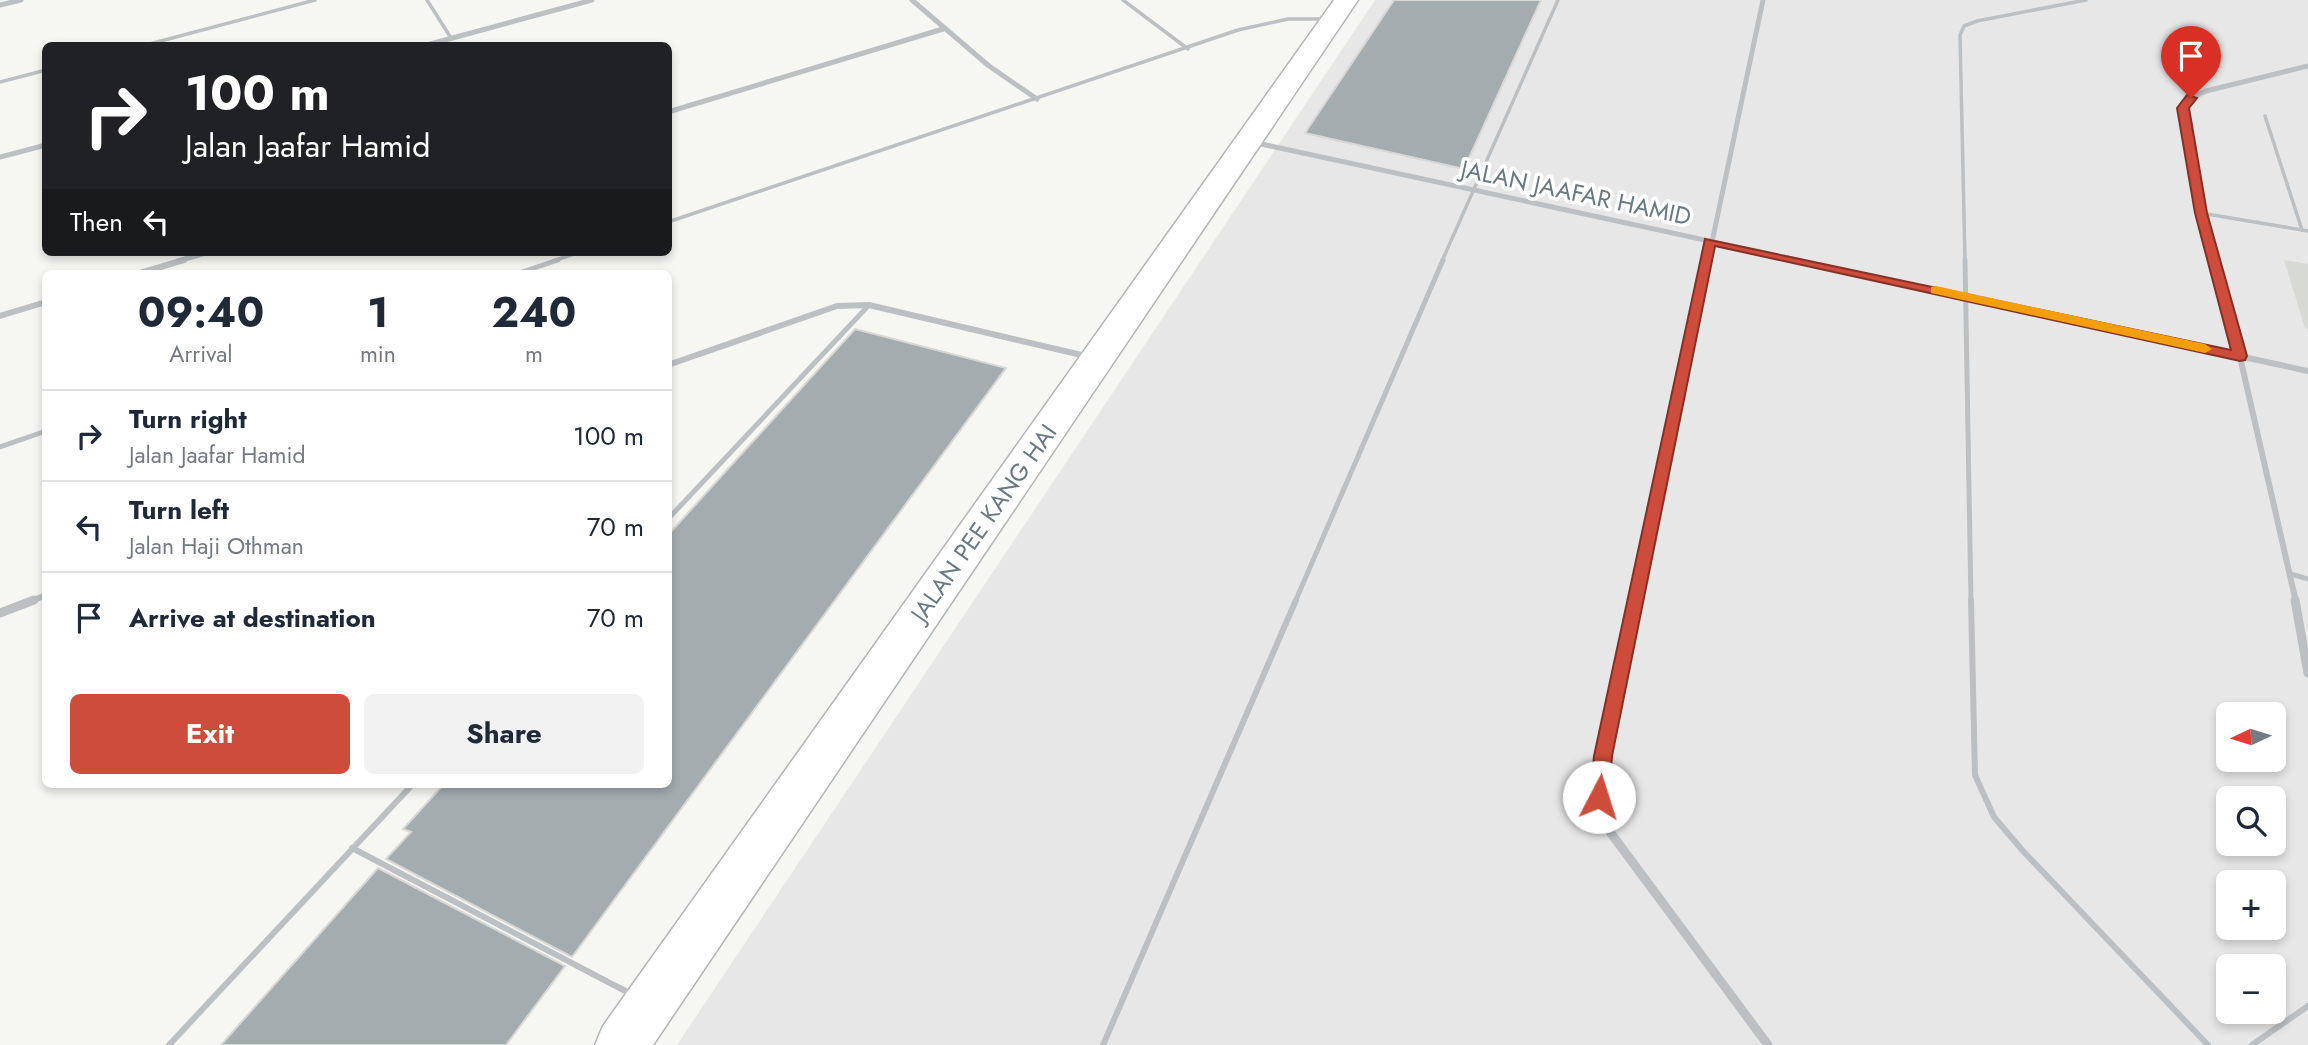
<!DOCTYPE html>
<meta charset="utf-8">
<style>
body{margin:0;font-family:Jost,sans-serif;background:#f2f2f3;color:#1f2937;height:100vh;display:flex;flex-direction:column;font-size:26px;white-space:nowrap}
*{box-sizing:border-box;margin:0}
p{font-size:23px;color:#747a83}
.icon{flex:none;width:38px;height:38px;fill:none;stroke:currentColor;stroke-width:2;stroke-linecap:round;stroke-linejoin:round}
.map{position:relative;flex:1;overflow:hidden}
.sheet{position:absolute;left:42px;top:270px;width:630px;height:518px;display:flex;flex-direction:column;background:#fff;border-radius:10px;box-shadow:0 4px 10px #0003}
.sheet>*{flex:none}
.banner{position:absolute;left:42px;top:42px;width:630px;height:214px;border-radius:10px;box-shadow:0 4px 10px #0003;background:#202124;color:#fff;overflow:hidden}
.needle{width:46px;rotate:266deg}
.buttons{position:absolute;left:2216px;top:702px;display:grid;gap:14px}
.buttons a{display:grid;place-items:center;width:70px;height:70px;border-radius:10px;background:#fff;box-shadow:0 4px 10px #0003;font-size:35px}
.pin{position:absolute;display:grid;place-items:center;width:60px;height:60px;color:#fff;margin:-72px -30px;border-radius:50% 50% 50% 0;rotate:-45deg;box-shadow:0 0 7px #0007}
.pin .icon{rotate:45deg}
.me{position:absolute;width:77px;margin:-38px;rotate:5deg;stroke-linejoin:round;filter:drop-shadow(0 0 5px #0008)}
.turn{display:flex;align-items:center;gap:24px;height:147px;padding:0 28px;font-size:32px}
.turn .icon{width:91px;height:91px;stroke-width:2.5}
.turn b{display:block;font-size:49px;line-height:60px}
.then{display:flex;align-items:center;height:66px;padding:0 28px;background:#0003;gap:14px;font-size:26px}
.eta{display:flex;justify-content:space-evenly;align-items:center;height:119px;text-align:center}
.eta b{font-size:42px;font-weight:700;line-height:49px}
.button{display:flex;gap:14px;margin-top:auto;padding:14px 28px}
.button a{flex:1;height:80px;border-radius:10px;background:#ce4c3b;color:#fff;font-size:28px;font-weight:700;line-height:80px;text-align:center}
.button a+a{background:#f2f2f3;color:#1f2937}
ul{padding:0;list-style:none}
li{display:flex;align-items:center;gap:21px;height:91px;padding:0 28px;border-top:2px solid #e0e1e3}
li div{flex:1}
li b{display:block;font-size:26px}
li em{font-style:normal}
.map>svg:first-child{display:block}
</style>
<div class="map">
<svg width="2308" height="1045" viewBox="0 0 2308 1045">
<rect width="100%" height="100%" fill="#f6f6f3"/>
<path fill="#e7e7e7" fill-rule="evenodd" d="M1375 0H2308V1045H677ZM2228 714H2273V760H2228ZM2228 798H2273V844H2228ZM2228 882H2273V928H2228ZM2228 966H2273V1012H2228Z"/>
<path fill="#d6dad3" d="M2284 260 2308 264V329L2305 328Z"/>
<g fill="#a4acb0" stroke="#d8d7d6" stroke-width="2">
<path d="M1394 0H1541L1464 169 1305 133Z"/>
<path d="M855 329 1006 368 572 957 386 859 411 832 403 829 444 784H668V535Z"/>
<path d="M378 868 565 966 506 1045H221Z"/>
</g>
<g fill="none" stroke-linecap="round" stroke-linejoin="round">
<g stroke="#b0b5b7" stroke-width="3">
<path id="primary" d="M1334 0H1358L653 1045H595L603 1026Z"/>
</g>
<g stroke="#bcc0c3" stroke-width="3.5">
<path d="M427 0 451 38"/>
<path d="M1123 0 1188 49"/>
<path d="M142 46 315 0"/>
<path d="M0 82 46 70"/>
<path d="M2265 116 2302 230"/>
<path d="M2201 213 2308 231"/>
<path d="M668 222 1238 30 1288 19H1325"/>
<path d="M553 261 580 252"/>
<path d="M1442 261 1558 0"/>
<path d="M1965 261 1960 35 1964 26 1977 21 2086 0"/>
</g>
<g stroke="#bcc0c3" stroke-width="5">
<path d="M1965 260 1971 602"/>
<path d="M519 273 558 260"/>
<path d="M0 447 46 431"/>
<path d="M668 519 869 305"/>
<path d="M2291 574 2308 579"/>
<path d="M1295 602 1443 260"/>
</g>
<g stroke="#bcc0c3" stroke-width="6">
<path d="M1971 600 1975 775 1994 817 2023 851 2208 1045"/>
<path d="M352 848 631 994"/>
<path d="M169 1045 413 784"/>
<path d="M1103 1045 1296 600"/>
<path d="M2252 1045 2308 1006"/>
</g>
<g stroke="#bcc0c3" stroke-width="5">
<path d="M912 0 989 66 1037 99"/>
<path d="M0 5 21 0"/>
<path d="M423 46 592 0"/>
<path d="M668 112 943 29"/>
<path d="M1252 142 1802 261"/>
<path d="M0 157 46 145"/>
<path d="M178 261 209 252"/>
<path d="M1708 261 1763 0"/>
<path d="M2214 261 2201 213 2183 108 2191 98 2206 91 2308 66"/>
</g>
<g stroke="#bcc0c3" stroke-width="6">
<path d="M1794 260 2308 371"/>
<path d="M2214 260 2240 357 2296 602"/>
<path d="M140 273 184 260"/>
<path d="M0 316 46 302"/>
<path d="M668 365 837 306 869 305 1090 357"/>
<path d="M29 602 46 595"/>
<path d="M1636 602 1708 260"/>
</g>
<g stroke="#bcc0c3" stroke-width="9">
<path d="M1636 600 1603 756 1599 797 1610 832 1768 1045"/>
<path d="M2295 600 2308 673"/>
<path d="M0 613 34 600"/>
</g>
<use href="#primary" fill="#fff" fill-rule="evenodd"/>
</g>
<path fill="#ce4c3b" stroke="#863126" stroke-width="2" d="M2187 95 2197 98 2189 108 2207 213 2247 356 2245 360 2240 361 1715 246 1612 756 1609 797 1606 803 1599 805 1592 803 1590 797 1594 756 1705 239 2231 350 2195 213 2177 108Z"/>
<path fill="#f59e0b" d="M1936 286 2205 344 2212 349 2205 353 1931 293V287Z"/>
<g text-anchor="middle" stroke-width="7" stroke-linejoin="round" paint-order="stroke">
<g font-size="24" fill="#697981" stroke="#fff">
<text transform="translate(1576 193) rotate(12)" y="8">JALAN JAAFAR HAMID</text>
<text transform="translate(984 523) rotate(-55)" y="8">JALAN PEE KANG HAI</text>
</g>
</g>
</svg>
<div class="buttons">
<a><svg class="needle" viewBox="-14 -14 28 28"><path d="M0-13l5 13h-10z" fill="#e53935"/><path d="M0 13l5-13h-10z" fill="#747a83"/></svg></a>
<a><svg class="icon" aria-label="search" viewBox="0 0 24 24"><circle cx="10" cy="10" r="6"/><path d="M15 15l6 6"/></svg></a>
<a>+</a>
<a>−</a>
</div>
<div class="pin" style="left:2191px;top:98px;background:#d93025"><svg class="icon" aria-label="arrive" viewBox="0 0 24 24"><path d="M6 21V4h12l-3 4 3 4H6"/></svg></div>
<svg class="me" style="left:1599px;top:797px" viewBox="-20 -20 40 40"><circle r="19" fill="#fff"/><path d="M0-13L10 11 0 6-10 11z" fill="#ce4c3b"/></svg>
<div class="banner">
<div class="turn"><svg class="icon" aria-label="right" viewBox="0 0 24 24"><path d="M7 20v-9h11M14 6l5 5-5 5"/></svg><div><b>100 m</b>Jalan Jaafar Hamid</div></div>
<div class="then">Then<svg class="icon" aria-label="left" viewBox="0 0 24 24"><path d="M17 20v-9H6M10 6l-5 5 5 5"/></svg></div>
</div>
<section class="sheet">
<div class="eta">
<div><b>09:40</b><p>Arrival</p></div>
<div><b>1</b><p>min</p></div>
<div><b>240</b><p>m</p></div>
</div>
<ul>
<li><svg class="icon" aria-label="right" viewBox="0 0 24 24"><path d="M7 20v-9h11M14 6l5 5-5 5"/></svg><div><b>Turn right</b><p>Jalan Jaafar Hamid</p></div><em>100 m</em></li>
<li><svg class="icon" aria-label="left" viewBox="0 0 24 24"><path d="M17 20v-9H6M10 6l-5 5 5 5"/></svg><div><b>Turn left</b><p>Jalan Haji Othman</p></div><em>70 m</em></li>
<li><svg class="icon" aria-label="arrive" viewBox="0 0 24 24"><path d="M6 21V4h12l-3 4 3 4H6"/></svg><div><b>Arrive at destination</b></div><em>70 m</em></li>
</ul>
<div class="button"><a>Exit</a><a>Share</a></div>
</section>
</div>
